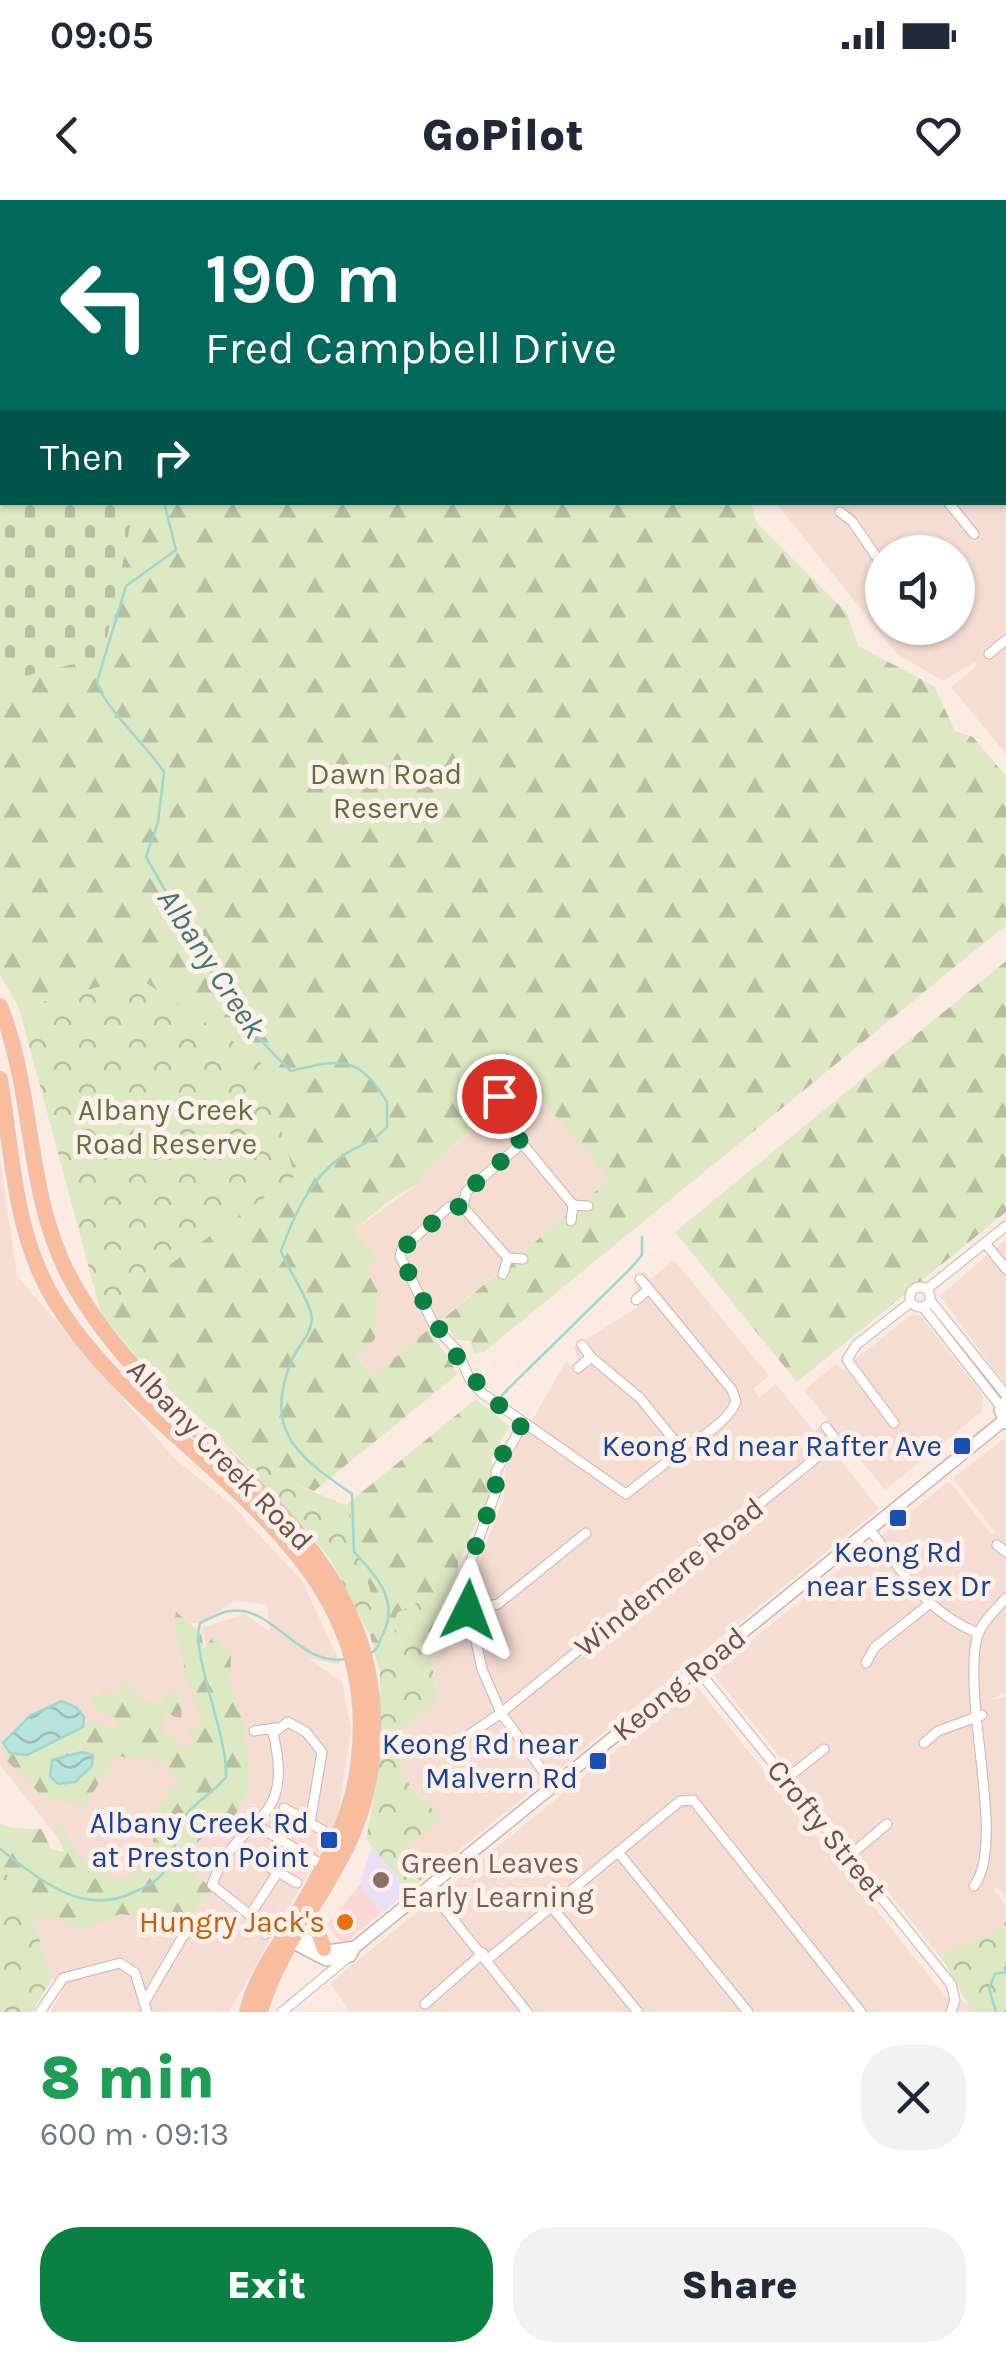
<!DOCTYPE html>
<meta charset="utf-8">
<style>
body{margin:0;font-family:Karla,sans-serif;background:#f2f2f3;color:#1f2937;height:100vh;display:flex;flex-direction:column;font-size:38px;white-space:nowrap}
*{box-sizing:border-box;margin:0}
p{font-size:32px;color:#747a83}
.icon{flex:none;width:55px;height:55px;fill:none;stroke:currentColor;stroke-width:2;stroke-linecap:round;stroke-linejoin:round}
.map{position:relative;height:1812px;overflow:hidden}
.side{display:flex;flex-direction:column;background:#fff;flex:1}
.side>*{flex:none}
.hud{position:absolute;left:0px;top:0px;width:1008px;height:305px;box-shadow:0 2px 8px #0004;background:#00695c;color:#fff;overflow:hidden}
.buttons{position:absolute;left:865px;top:335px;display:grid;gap:20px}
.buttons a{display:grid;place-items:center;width:110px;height:110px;border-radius:50%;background:#fff;box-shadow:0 2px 8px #0004;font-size:50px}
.pin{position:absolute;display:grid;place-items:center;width:85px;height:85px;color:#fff;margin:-42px;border:5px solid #fff;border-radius:50%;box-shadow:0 2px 10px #0007}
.me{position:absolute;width:110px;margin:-55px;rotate:3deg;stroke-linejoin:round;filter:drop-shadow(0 0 8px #0008)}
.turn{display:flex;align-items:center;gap:35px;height:210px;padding:0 40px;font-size:45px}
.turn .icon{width:130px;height:130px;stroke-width:2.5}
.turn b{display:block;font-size:70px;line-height:85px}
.then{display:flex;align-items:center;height:95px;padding:0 40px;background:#0003;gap:20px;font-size:38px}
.round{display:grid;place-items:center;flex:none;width:105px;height:105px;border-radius:40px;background:#f2f2f3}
.headline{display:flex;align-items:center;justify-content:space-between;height:170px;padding:0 40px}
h1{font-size:60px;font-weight:800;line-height:75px;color:#1e9e55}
.cta{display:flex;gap:20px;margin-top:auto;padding:20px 40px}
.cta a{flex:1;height:115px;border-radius:40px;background:#0b8043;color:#fff;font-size:40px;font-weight:800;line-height:115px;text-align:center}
.cta a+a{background:#f2f2f3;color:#1f2937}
.status{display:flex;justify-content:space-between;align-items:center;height:70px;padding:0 50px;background:#fff;direction:ltr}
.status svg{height:28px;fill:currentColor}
header{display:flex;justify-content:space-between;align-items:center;height:130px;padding:0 40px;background:#fff;font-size:45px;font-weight:800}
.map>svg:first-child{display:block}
</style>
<div class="status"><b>09:05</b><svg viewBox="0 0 49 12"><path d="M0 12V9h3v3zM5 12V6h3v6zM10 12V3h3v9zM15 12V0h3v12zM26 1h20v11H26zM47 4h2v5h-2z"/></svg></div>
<header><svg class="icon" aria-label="back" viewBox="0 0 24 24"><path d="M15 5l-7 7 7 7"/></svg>GoPilot<svg class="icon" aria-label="heart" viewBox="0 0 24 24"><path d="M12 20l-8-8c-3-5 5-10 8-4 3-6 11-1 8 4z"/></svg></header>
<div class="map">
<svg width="1006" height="1812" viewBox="0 0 1006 1812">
<defs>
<pattern id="forest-firs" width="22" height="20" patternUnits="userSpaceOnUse" patternTransform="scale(2.5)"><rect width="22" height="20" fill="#dde9c2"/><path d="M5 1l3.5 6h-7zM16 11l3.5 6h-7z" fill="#b8bfa0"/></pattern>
<pattern id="cemetery-stones" width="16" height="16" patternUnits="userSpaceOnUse" patternTransform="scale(2.5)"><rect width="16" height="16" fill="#dde9c2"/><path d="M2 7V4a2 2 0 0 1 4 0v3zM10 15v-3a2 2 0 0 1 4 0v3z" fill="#b8bfa0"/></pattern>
<pattern id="park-crowns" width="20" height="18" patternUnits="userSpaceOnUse" patternTransform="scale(2.5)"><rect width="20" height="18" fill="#dde9c2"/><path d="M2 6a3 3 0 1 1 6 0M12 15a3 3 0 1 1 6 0" fill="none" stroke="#b8bfa0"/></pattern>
<pattern id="water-waves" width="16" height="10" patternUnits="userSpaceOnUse" patternTransform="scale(2.5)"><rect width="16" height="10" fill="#b8e4de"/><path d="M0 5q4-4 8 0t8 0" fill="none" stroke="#9abbb6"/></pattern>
</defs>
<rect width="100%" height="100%" fill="#fcebe3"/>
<g fill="#f5ddd4" fill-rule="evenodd">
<path d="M1006 46V554L951 487 977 466 975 462 943 481 897 454 776 303 1005 302ZM882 352H958V428H882Z"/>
<path d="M505 855 609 980 373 1176 357 1155 366 1068 353 1031 419 983 427 968 486 919 477 907 456 896Z"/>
<path d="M0 959 17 1076 175 1259 232 1305 303 1382 341 1465 308 1458 342 1482 351 1530 337 1623 229 1812H50L62 1791 52 1778 30 1711 110 1703 0 1565ZM235 1400 267 1405 270 1432 245 1414 201 1428 247 1583 205 1629 181 1670 212 1498 191 1423H203Z"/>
<path d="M1006 1039V1186L940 1096Z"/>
<path d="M674 1060 769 1176 753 1189 759 1198 776 1184 814 1231 828 1220 804 1190 836 1164 842 1170 912 1114 920 1116 983 1195 982 1211 925 1258 904 1233 901 1237 921 1261 885 1290 855 1253 842 1262 879 1309 423 1679 401 1652 428 1607 407 1581 395 1551 398 1533 438 1501 430 1451 480 1385 478 1362 504 1299 505 1268 566 1161 571 1165 578 1160 574 1147 638 1107 630 1096 637 1089 634 1080 644 1071 651 1079Z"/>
<path d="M1006 1237V1493L988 1500 1006 1497V1698L997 1687 994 1690 1006 1705V1722L994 1733 938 1754 714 1475 716 1469 949 1281 991 1334 995 1332 953 1278Z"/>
<path d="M698 1488 946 1797 964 1801 974 1812H350L330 1783 690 1490Z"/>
</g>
<path fill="#fcd7d7" d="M360 1684 382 1712 347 1741H341L327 1725Z"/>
<path fill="#e8e0f8" d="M372 1646 409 1691 382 1712 360 1684Z"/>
<g fill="url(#forest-firs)">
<path d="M135 303H751L756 322 847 413 858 446 934 486 955 531 973 537 1006 576V725L484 1152 474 1154 471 1141 456 1140 443 1119 609 980 506 856 457 895 486 918 427 968 419 983 390 1000 353 1031 377 1059 366 1069 378 1092 375 1139 357 1156 373 1176 429 1129 458 1174 314 1291 291 1283 260 1259 250 1268 137 1157 101 1113 294 976 260 859 137 777 19 808 0 774V482L103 456Z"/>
<path d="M1006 761V1012L797 1182 675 1032Z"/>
<path d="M476 1199 509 1226 492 1257 490 1295 458 1362 457 1383 397 1413 391 1459 380 1473 370 1435 380 1426 346 1305Z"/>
<path d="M176 1412 201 1433 204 1448 214 1436 231 1455 230 1485C241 1498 253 1571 248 1589 246 1599 238 1609 233 1618L223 1619 188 1651 196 1677 211 1686 210 1694 197 1704 193 1719 186 1723 159 1708 154 1718 120 1714 79 1731 64 1721 31 1715 35 1740 52 1777 36 1794 0 1673V1623L12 1628 42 1629 51 1649 64 1652 53 1624 60 1625C79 1656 94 1687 136 1676L131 1661 136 1653 149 1658 159 1615 152 1611 170 1599 167 1592 182 1583 169 1572 167 1560 155 1567 151 1554 129 1559 117 1555 85 1605 44 1598 5 1559V1553L28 1555 92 1521 114 1529 120 1520 97 1510 89 1500 104 1492 118 1496 125 1481 143 1501 160 1504 169 1489H175L182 1506 181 1519 164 1512 163 1535 174 1538 176 1546 187 1547 196 1541 186 1532 203 1522 196 1512 199 1501 191 1498 194 1492 185 1482C187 1456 171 1439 176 1412Z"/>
</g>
<path fill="url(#cemetery-stones)" d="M0 99 2 302 135 303 103 457 0 482Z"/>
<g fill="url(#park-crowns)">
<path d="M0 0H329L2 2V102Z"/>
<path d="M137 777 260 859 295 976 101 1113 19 808Z"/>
<path d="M259 1258 291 1283 346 1305 380 1426 370 1435 330 1358 250 1268Z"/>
<path d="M457 1383 458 1417 430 1452 438 1501 398 1533C393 1568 413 1598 443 1616L401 1652 423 1679 409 1691 366 1639 376 1588 380 1473 391 1459 397 1413Z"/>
<path d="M0 1664 30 1711 52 1778 32 1812H0Z"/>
<path d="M1006 1722V1812H974C961 1798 954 1774 938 1754L994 1733Z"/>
</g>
<g fill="url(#water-waves)" stroke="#9fd6cf" stroke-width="2.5">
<path d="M62 1501 77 1508 84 1517 83 1527 27 1555 10 1553 3 1543 31 1515Z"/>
<path d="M82 1552 93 1555 92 1566 75 1582 58 1584 50 1576 52 1560Z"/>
</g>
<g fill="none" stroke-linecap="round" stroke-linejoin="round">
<g stroke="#9fd6cf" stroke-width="2.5">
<path d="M940 0H956"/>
<path d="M424 2V0"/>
<path d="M164 302 176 350 126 386 97 482C103 506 147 546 164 572L158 622 146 657C190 732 226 812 291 871 339 859 358 854 387 902V927C373 943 357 945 341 957 309 980 294 1016 281 1051 288 1069 311 1103 312 1118 311 1136 298 1145 292 1160 262 1232 299 1257 352 1294L354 1352C378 1377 400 1402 382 1436 377 1446 379 1450 368 1454"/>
<path d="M502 1195 630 1069 642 1055V1037"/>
<path d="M0 1649C38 1678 82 1717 132 1693 145 1687 156 1683 164 1672 176 1656 174 1631 187 1614 197 1601 214 1592 226 1577 228 1534 190 1454 200 1423 209 1419 220 1412 230 1411 274 1405 298 1467 346 1459"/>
<path d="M996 1812 989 1788 995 1774 1006 1772"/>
</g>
<g stroke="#cfb2ad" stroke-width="11">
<g id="minor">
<path d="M719 0 720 2"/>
<path d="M1005 95H1006"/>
<path d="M1005 238 1006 239"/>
<path d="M948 302 974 334"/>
<path d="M840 312 852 321 882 365"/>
<path d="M989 454 1006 440"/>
<path d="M479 911 498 914 499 895"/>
<path d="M498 914 573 1005"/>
<path d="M522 943 466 992 463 1007H449L402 1049 400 1056 435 1127 457 1150 470 1180 482 1193 626 1294 672 1258 678 1245C697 1245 729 1219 736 1202L732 1190 649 1089"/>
<path d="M463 1007 508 1058"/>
<path d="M571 1021 573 1005 588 1006"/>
<path d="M985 1043 1006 1069"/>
<path d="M503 1074 508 1058 523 1059"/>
<circle cx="920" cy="1097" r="10"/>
<path d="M927 1089 1006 1026"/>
<path d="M636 1100 649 1089 640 1079"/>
<path d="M930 1100 1006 1195"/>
<path d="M923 1107 1001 1207"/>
<path d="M591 1157 640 1198 678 1245"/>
<path d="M578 1168 591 1157 582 1145"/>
<path d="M894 1223 847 1160 856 1145 911 1102"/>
<path d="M523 1224 496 1271V1291L469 1366 467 1400 482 1469 501 1513 554 1586"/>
<path d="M826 1227 847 1254"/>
<path d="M870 1330C903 1372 927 1413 978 1433"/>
<path d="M997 1345 1006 1352"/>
<path d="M468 1410 498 1404 586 1333"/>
<path d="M866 1463 875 1447 928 1405"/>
<path d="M698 1470 951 1784 955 1800 951 1812"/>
<path d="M254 1531 275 1528"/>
<path d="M924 1543 938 1531 982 1515"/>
<path d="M447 1550 501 1513 837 1241"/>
<path d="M786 1579 824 1549"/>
<path d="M284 1608 322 1630"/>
<path d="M258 1626 324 1666"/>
<path d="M243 1652 297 1683"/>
<path d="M618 1652 748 1812"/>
<path d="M848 1657 887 1624"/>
<path d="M278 1672 250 1715 212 1685C236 1612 297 1631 273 1533L288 1522 306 1532 322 1552 310 1623"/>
<path d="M974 1686C1006 1644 964 1510 976 1442 979 1424 995 1411 1006 1398"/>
<path d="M428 1688 527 1812"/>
<path d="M551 1706 638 1812"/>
<path d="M250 1715 265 1734"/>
<path d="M488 1759 680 1601 693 1600 861 1812"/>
<path d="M144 1803 192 1721"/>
<path d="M425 1804 483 1753"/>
<path d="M40 1812 63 1778 120 1763 135 1773 147 1812"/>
<path d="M282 1812 346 1759"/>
</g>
</g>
<g stroke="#cfb2ad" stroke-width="14">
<g id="tertiary">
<path d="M1006 1201 1000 1210 1006 1223"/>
<path d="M290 1731 328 1751 355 1747"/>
<path d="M286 1739 326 1760 350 1756 355 1747 1003 1221"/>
</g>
</g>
<g stroke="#d5cac9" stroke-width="16">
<g id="primary">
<path d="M0 806C35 893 25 992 69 1076 164 1256 399 1324 371 1566 359 1668 285 1724 260 1812"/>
<path d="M0 879C13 954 13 1030 53 1098 153 1265 389 1335 358 1566 350 1629 315 1683 283 1738 268 1761 253 1785 247 1812"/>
<path d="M311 1714 324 1749"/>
</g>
</g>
<use href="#minor" stroke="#fff" stroke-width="9"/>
<use href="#tertiary" stroke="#fff" stroke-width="11"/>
<use href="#primary" stroke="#f9bc9d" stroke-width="14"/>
</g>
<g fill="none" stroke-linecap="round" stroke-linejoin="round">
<path stroke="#0b8043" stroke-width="18" stroke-dasharray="0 32.4" d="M468 1410C464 1370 480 1332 494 1297 497 1289 495 1281 496 1273 499 1255 513 1239 522 1224 463 1181 433 1121 400 1056L402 1049 450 1008 463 1006 466 992 522 943 498 914 499 896"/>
</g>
<g fill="#1a4fb4" stroke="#fff0e9" stroke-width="4">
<rect x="952" y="1236" width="20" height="20" rx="5"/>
<rect x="888" y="1308" width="20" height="20" rx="5"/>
<rect x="588" y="1551" width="20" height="20" rx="5"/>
<rect x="319" y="1630" width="20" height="20" rx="5"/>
</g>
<circle fill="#8d6e63" stroke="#fff0e9" stroke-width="4" cx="381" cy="1680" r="10"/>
<circle fill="#e8710a" stroke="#fff0e9" stroke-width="4" cx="345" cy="1722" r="10"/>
<g text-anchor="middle" stroke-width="10" stroke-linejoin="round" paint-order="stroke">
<g font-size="30" fill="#5d733f" stroke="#fff0e9">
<text x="386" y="584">Dawn Road<tspan x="386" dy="34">Reserve</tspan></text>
<text x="166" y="920">Albany Creek<tspan x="166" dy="34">Road Reserve</tspan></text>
</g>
<g font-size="30" fill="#164399" stroke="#fff0e9" text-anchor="end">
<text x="942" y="1256">Keong Rd near Rafter Ave</text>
<text x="898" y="1362" text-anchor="middle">Keong Rd<tspan x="898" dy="34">near Essex Dr</tspan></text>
<text x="578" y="1554">Keong Rd near<tspan x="578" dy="34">Malvern Rd</tspan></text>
<text x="309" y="1633">Albany Creek Rd<tspan x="309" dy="34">at Preston Point</tspan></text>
</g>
<g font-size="30" fill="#734d4a" stroke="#fff0e9">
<text transform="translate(220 1255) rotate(46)" y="10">Albany Creek Road</text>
<text transform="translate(669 1377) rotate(-39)" y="10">Windemere Road</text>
<text transform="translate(679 1484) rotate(-39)" y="10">Keong Road</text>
<text transform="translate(827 1630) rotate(51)" y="10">Crofty Street</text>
</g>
<g font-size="30" fill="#785e54" stroke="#fff0e9" text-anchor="start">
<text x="401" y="1673">Green Leaves<tspan x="401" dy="34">Early Learning</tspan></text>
</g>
<g font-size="30" fill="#c56008" stroke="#fff0e9" text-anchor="end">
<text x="325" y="1732">Hungry Jack's</text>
</g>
<g font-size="32" font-style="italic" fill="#3e7871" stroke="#fff0e9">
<text transform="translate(212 763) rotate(57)" y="11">Albany Creek</text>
</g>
</g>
</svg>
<div class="buttons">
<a><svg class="icon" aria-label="sound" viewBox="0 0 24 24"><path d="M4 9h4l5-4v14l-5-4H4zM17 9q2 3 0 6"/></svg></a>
</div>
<div class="pin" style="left:499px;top:896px;background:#d93025"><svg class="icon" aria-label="arrive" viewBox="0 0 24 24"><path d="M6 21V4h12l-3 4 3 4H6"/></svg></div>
<svg class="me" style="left:468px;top:1410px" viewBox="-20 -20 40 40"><path d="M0-17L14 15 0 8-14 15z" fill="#0b8043" stroke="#fff" stroke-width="4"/></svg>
<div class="hud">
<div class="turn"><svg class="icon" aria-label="left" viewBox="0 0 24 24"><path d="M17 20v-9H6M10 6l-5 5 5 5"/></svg><div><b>190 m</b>Fred Campbell Drive</div></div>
<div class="then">Then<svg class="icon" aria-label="right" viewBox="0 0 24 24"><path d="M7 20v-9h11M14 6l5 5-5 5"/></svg></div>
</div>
</div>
<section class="side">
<div class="headline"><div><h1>8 min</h1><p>600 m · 09:13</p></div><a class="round"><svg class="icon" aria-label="close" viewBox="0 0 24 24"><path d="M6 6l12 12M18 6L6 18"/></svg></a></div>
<div class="cta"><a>Exit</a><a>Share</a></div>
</section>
